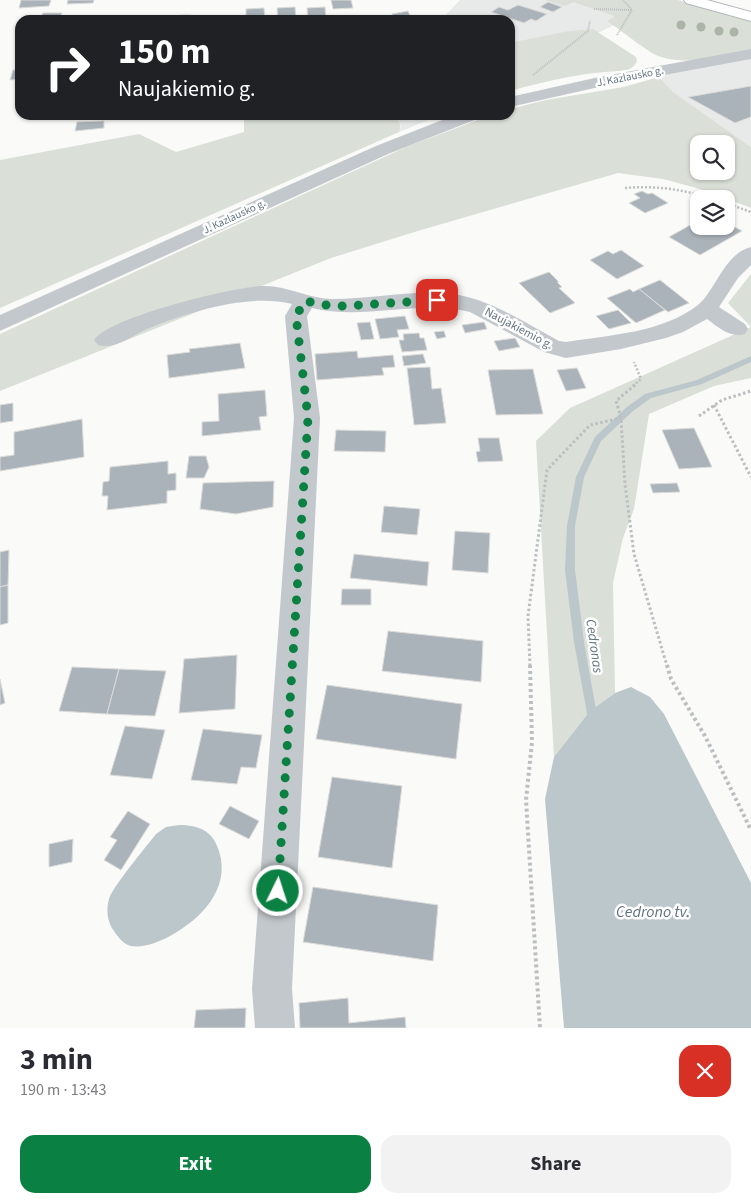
<!DOCTYPE html>
<meta charset="utf-8">
<style>
body{margin:0;font-family:"Source Sans 3",sans-serif;background:#f2f2f3;color:#2b2b33;height:100vh;display:flex;flex-direction:column;font-size:19px;white-space:nowrap}
*{box-sizing:border-box;margin:0}
p{font-size:16px;color:#7c7c81}
.icon{flex:none;width:28px;height:28px;fill:none;stroke:currentColor;stroke-width:2;stroke-linecap:round;stroke-linejoin:round}
.map{position:relative;height:1028px;overflow:hidden}
.drawer{display:flex;flex-direction:column;background:#fff;flex:1}
.drawer>*{flex:none}
.banner{position:absolute;left:15px;top:15px;width:500px;height:105px;border-radius:15px;box-shadow:0 1px 4px #0004;background:#202124;color:#fff;overflow:hidden}
.controls{position:absolute;left:690px;top:135px;display:grid;gap:10px}
.controls a{display:grid;place-items:center;width:45px;height:45px;border-radius:10px;background:#fff;box-shadow:0 1px 4px #0004;font-size:25px}
.pin{position:absolute;display:grid;place-items:center;width:42px;height:42px;color:#fff;margin:-21px;border-radius:10px;box-shadow:0 2px 8px #0006}
.me{position:absolute;width:55px;margin:-28px;rotate:4deg;stroke-linejoin:round;filter:drop-shadow(0 0 4px #0008)}
.turn{display:flex;align-items:center;gap:18px;height:105px;padding:0 20px;font-size:22px}
.turn .icon{width:65px;height:65px;stroke-width:2.5}
.turn b{display:block;font-size:35px;line-height:42px}
.round{display:grid;place-items:center;flex:none;width:52px;height:52px;border-radius:15px;background:#f2f2f3}
.head{display:flex;align-items:center;justify-content:space-between;height:85px;padding:0 20px}
h1{font-size:30px;font-weight:700;line-height:38px}
.cta{display:flex;gap:10px;margin-top:auto;padding:10px 20px}
.cta a{flex:1;height:58px;border-radius:15px;background:#0b8043;color:#fff;font-size:20px;font-weight:700;line-height:58px;text-align:center}
.cta a+a{background:#f2f2f3;color:#2b2b33}
.map>svg:first-child{display:block}
</style>
<div class="map">
<svg width="751" height="1028" viewBox="0 0 751 1028">
<rect width="100%" height="100%" fill="#fafaf8"/>
<g fill="#e8e9e9">
<path d="M460 0H629L614 25 600 32 510 62V20H441Z"/>
<path d="M751 59V147L673 92 657 75Z"/>
<path d="M391 115H428L434 118 399 132 401 126Z"/>
</g>
<g fill="#dadfd7" fill-rule="evenodd">
<path d="M545 0H678L751 22V50C720 55 681 69 652 53 636 43 622 31 607 21L615 16 573 2 565 6Z"/>
<path d="M593 29 636 57 637 61C633 70 627 70 618 71 581 73 546 81 510 91V43L569 31Z"/>
<path d="M659 77 673 92 751 147V208L704 190 663 179 618 173 421 230 331 258 0 391V334L406 147 491 115H510V109L546 100 624 87ZM699 144H726V171H699Z"/>
<path d="M244 115H391C399 120 402 123 399 132L0 308V160L139 134 176 152 244 132Z"/>
<path d="M751 274V378L714 386 649 414 634 509 623 538 613 583 615 693 590 711 554 757 536 441 570 408 751 327 728 303Z"/>
</g>
<g fill="#bbc7cb">
<path d="M631 687 650 697 664 714 751 883V1028H564L545 799 554 757 590 711 615 693Z"/>
<path d="M179 825C199 825 213 831 219 851 231 889 201 919 170 936 159 942 144 948 131 946 123 944 118 937 114 931 107 922 106 909 109 899 113 886 146 847 156 834L166 827Z"/>
</g>
<g fill="none" stroke-linecap="round" stroke-linejoin="round">
<path fill="#bbc7cb" fill-rule="evenodd" d="M751 356V362L702 384 651 398 633 411 601 441 584 477 575 526V570L584 642 598 721 597 724 593 726 589 724 574 642 565 570 567 526 576 477 595 437 627 407 645 394 697 380Z"/>
</g>
<g fill="#aab3b9" stroke="#dcdcda">
<path d="M21 0H51L49 6 19 8Z"/>
<path d="M68 0H94L93 3 67 4Z"/>
<path d="M331 0H351L353 8 333 9Z"/>
<path d="M548 2 562 7 553 12 540 7Z"/>
<path d="M518 5 547 14 536 21 531 19 524 23 491 12 499 7 508 10Z"/>
<path d="M295 7 296 20H278L277 8Z"/>
<path d="M325 7 326 20H308L307 8Z"/>
<path d="M264 8 265 20H246V9Z"/>
<path d="M408 11 411 18 409 20H379L394 19 392 14Z"/>
<path d="M43 13H62L59 20H23L25 16H41Z"/>
<path d="M181 15H191L190 20H167Z"/>
<path d="M13 70H20V79L10 80Z"/>
<path d="M751 86V117L735 123 688 97Z"/>
<path d="M104 121V128L75 131 77 122Z"/>
<path d="M642 191 648 194 652 193 668 203 645 213 629 203 640 198 634 194Z"/>
<path d="M726 222 742 231 700 255 669 237 692 224 695 225 699 223V226H726Z"/>
<path d="M621 250 644 266 617 279 590 260 608 251 613 254Z"/>
<path d="M549 272 559 282H557L562 287 559 288 575 303 550 313 519 283Z"/>
<path d="M660 280 689 303 668 312 639 289Z"/>
<path d="M630 289 633 292 639 289 665 310 636 323 607 298Z"/>
<path d="M618 310 631 323 609 329 596 316Z"/>
<path d="M405 316 409 329 397 330 399 337 380 339 375 319Z"/>
<path d="M370 322 374 339 361 340 357 323Z"/>
<path d="M484 322 487 329 465 333 462 325Z"/>
<path d="M444 331 446 337 437 339 434 332Z"/>
<path d="M419 333 420 338H424L427 350 402 352 399 340H404L403 334Z"/>
<path d="M515 338 520 347 499 351 494 341Z"/>
<path d="M240 343 245 368 169 378 167 355 190 352 189 349Z"/>
<path d="M357 351 358 358 393 355 395 367 382 368 384 375 317 380 315 354Z"/>
<path d="M423 354 426 363 404 366 402 356Z"/>
<path d="M430 367 432 389 441 388 446 423 414 425 407 368Z"/>
<path d="M577 368 586 388 566 391 557 370Z"/>
<path d="M533 369 543 414 496 415 488 370Z"/>
<path d="M265 390 267 416 259 417 261 430 202 436V422L219 421 218 394Z"/>
<path d="M13 403V421L0 423V405Z"/>
<path d="M82 419 84 457 0 471V457L14 455V432Z"/>
<path d="M694 428 712 467 679 469 662 430Z"/>
<path d="M336 430 386 431 385 452 334 451Z"/>
<path d="M478 438H499L503 461 478 462 476 452 480 451Z"/>
<path d="M189 456H206L209 467 204 478H186Z"/>
<path d="M168 461V474L176 473V490L167 491V503L107 510 108 496H102L103 482 109 481 110 467Z"/>
<path d="M274 481 273 507 236 514 200 509 203 483Z"/>
<path d="M677 483 680 492 653 493 650 484Z"/>
<path d="M384 506 420 509 417 535 381 532Z"/>
<path d="M455 531 490 533 488 573 452 570Z"/>
<path d="M9 550 8 585 0 587V552Z"/>
<path d="M354 554 429 562 427 586 350 578Z"/>
<path d="M8 585V623L0 625V587Z"/>
<path d="M342 589H371V605H341Z"/>
<path d="M388 631 483 641 481 682 382 671Z"/>
<path d="M237 655 235 709 179 713 184 659Z"/>
<path d="M72 667 119 669 107 714 59 711Z"/>
<path d="M119 669 166 671 155 716 107 714Z"/>
<path d="M0 679 5 703 0 705Z"/>
<path d="M327 685 462 704 456 759 316 739Z"/>
<path d="M125 726 165 730 152 779 110 775Z"/>
<path d="M203 729 262 735 256 768 241 767 237 784 191 780Z"/>
<path d="M332 777 402 786 392 868 318 857Z"/>
<path d="M230 806 259 821 249 839 219 824Z"/>
<path d="M128 811 150 824 121 870 104 860 117 840 110 837Z"/>
<path d="M73 839 72 862 49 867V844Z"/>
<path d="M313 887 438 905 433 961 303 942Z"/>
<path d="M348 998 349 1023 405 1017 406 1028H300L299 1003Z"/>
<path d="M246 1008 245 1028H194L196 1010Z"/>
</g>
<g fill="none" stroke-linecap="round" stroke-linejoin="round">
<g stroke="#b4b9bd" stroke-width="2">
<path id="highway" d="M684 0H707L751 12V21L686 3Z"/>
</g>
<g stroke="#bbbfc2" stroke-width="2" stroke-dasharray="1 1" stroke-linecap="butt">
<path d="M594 9 632 10"/>
<path d="M617 35 632 10 623 0"/>
<path d="M533 75 588 31 590 21"/>
</g>
<g stroke="#bbbfc2" stroke-width="2.5" stroke-dasharray="2 2" stroke-linecap="butt">
<path d="M625 188C656 185 685 190 714 199"/>
<path d="M726 203 751 212"/>
<path d="M633 386 641 379 634 362"/>
</g>
<g stroke="#bbbfc2" stroke-width="3" stroke-dasharray="2.5 2.5" stroke-linecap="butt">
<path d="M635 385 616 401 621 418 625 484 634 554 667 666"/>
<path d="M714 405 751 477"/>
<path d="M699 416 722 400 751 391"/>
<path d="M530 666 528 616 547 470 590 425 621 418"/>
</g>
<g stroke="#bbbfc2" stroke-width="4" stroke-dasharray="3 3" stroke-linecap="butt">
<path d="M530 665 532 742 526 800 540 1028"/>
<path d="M667 665 671 679 705 736 751 830"/>
</g>
<g fill="#c3c8cc" fill-rule="evenodd">
<path d="M751 49V59L599 87 510 107V97L599 77Z"/>
<path d="M455 115H480L477 119 388 154 0 331V315L376 146Z"/>
<path d="M751 247V265L738 278 719 307 745 324 748 329 745 334C730 338 719 328 707 319L683 332 666 338 621 349 566 358 544 352 470 312C418 299 364 321 312 308L307 316 320 418 292 989 295 1028H255L252 989 294 418 285 316 292 304C248 293 188 312 147 329 131 336 115 350 98 345L94 340C109 317 233 287 262 286 287 285 309 299 333 299 374 299 418 288 459 295 495 302 527 324 559 341L566 342C609 335 662 333 698 305 716 290 724 254 751 247Z"/>
</g>
<use href="#highway" fill="#fff" fill-rule="evenodd"/>
</g>
<g fill="#aab4a7">
<circle cx="681" cy="25" r="4.5"/>
<circle cx="701" cy="27" r="4.5"/>
<circle cx="719" cy="31" r="4.5"/>
<circle cx="734" cy="32" r="4.5"/>
</g>
<g fill="none" stroke-linecap="round" stroke-linejoin="round">
<path stroke="#0b8043" stroke-width="9" stroke-dasharray="0 16.2" d="M278 891 308 418 296 316 305 301 331 306H345L437 300"/>
</g>
<g text-anchor="middle" stroke-width="5" stroke-linejoin="round" paint-order="stroke">
<g font-size="11" fill="#657683" stroke="#fff">
<text transform="translate(630 76) rotate(-11)" y="4">J. Kazlausko g.</text>
<text transform="translate(234 216) rotate(-25)" y="4">J. Kazlausko g.</text>
</g>
<g font-size="12" fill="#657683" stroke="#fff">
<text transform="translate(519 328) rotate(28)" y="4">Naujakiemio g.</text>
</g>
<g font-size="14" font-style="italic" fill="#60757c" stroke="#fff">
<text transform="translate(595 646) rotate(82)" y="5">Cedronas</text>
</g>
<g font-size="16" font-style="italic" fill="#60757c" stroke="#fff">
<text x="653" y="917">Cedrono tv.</text>
</g>
</g>
</svg>
<div class="controls">
<a><svg class="icon" aria-label="search" viewBox="0 0 24 24"><circle cx="10" cy="10" r="6"/><path d="M15 15l6 6"/></svg></a>
<a><svg class="icon" aria-label="layers" viewBox="0 0 24 24"><path d="M12 4l9 5-9 5-9-5zM3 14l9 5 9-5"/></svg></a>
</div>
<div class="pin" style="left:437px;top:300px;background:#d93025"><svg class="icon" aria-label="arrive" viewBox="0 0 24 24"><path d="M6 21V4h12l-3 4 3 4H6"/></svg></div>
<svg class="me" style="left:278px;top:891px" viewBox="-20 -20 40 40"><circle r="17" fill="#0b8043" stroke="#fff" stroke-width="3"/><path d="M0-11L8 9 0 5-8 9z" fill="#fff"/></svg>
<div class="banner">
<div class="turn"><svg class="icon" aria-label="right" viewBox="0 0 24 24"><path d="M7 20v-9h11M14 6l5 5-5 5"/></svg><div><b>150 m</b>Naujakiemio g.</div></div>
</div>
</div>
<section class="drawer">
<div class="head"><div><h1>3 min</h1><p>190 m · 13:43</p></div><a class="round" style="background:#d93025;color:#fff"><svg class="icon" aria-label="close" viewBox="0 0 24 24"><path d="M6 6l12 12M18 6L6 18"/></svg></a></div>
<div class="cta"><a>Exit</a><a>Share</a></div>
</section>
